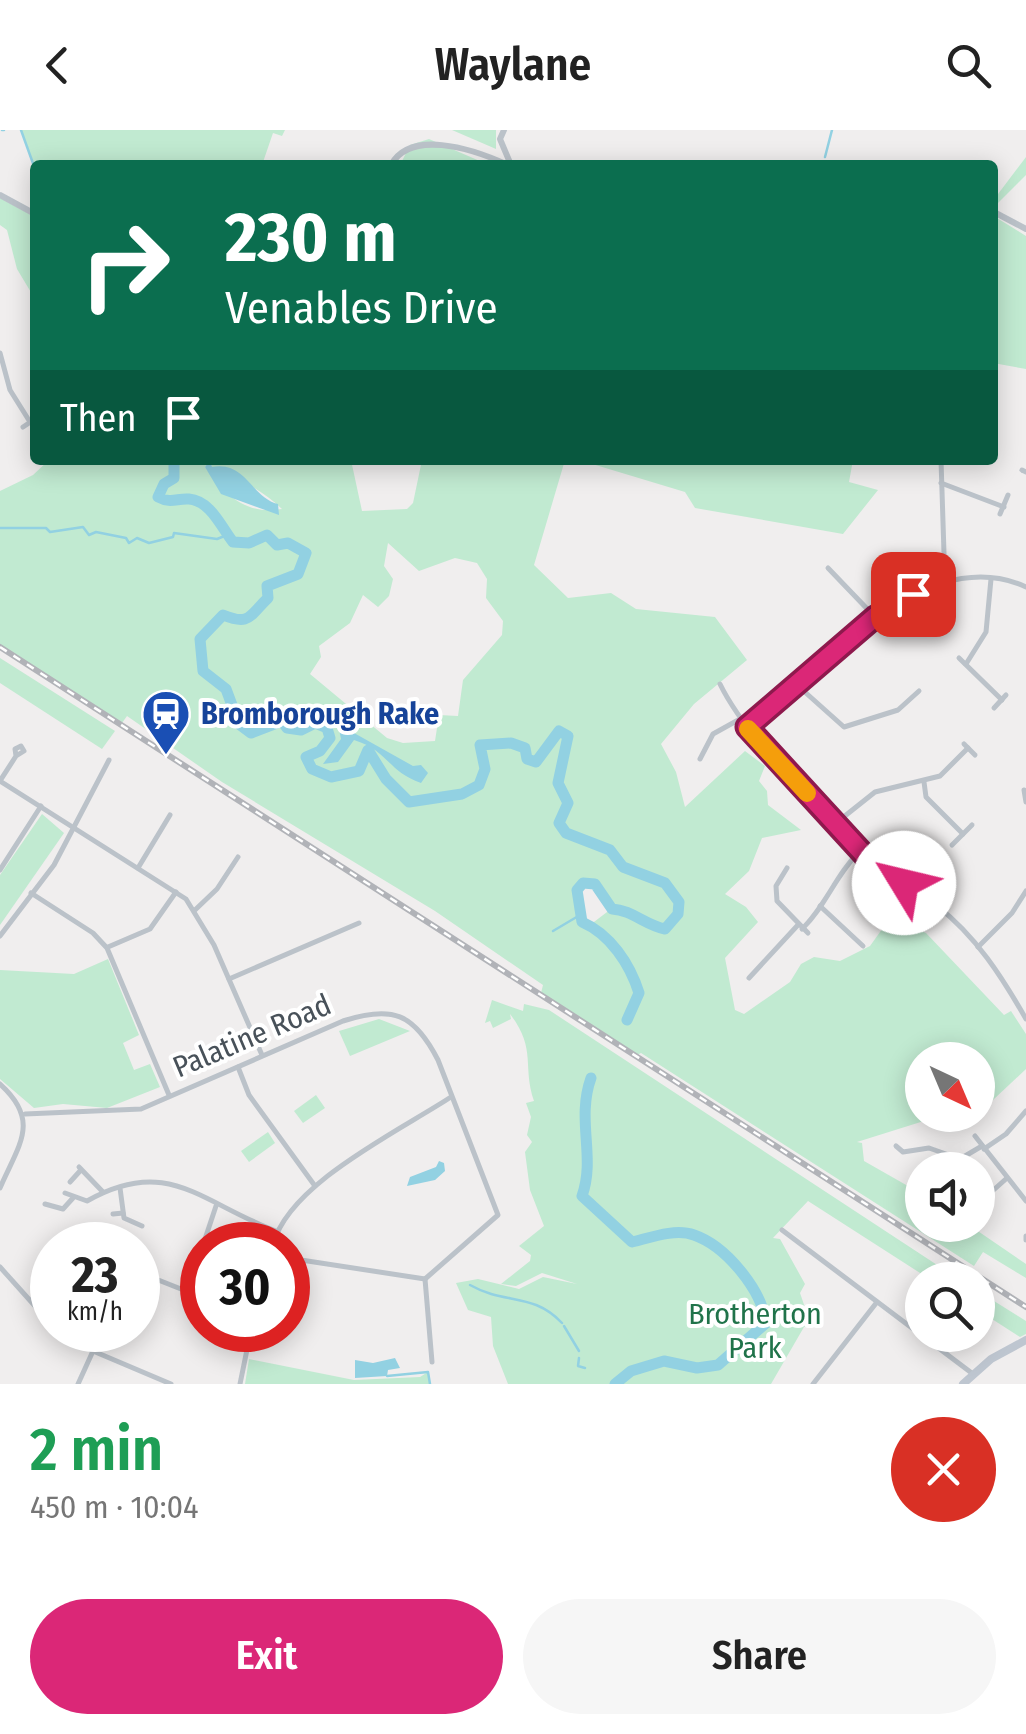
<!DOCTYPE html>
<meta charset="utf-8">
<style>
body{margin:0;font-family:"Fira Sans Condensed",sans-serif;background:#f6f6f6;color:#222;height:100vh;display:flex;flex-direction:column;font-size:38px;white-space:nowrap}
*{box-sizing:border-box;margin:0}
p{font-size:32px;color:#767676}
.icon{flex:none;width:55px;height:55px;fill:none;stroke:currentColor;stroke-width:2;stroke-linecap:round;stroke-linejoin:round}
.map{position:relative;height:1254px;overflow:hidden}
.panel{display:flex;flex-direction:column;background:#fff;flex:1}
.panel>*{flex:none}
.top-card{position:absolute;left:30px;top:30px;width:968px;height:305px;border-radius:10px;box-shadow:0 5px 25px #0003;background:#0b6e4f;color:#fff;overflow:hidden}
.needle{width:65px;rotate:136deg}
.buttons{position:absolute;left:905px;top:912px;display:grid;gap:20px}
.buttons a{display:grid;place-items:center;width:90px;height:90px;border-radius:50%;background:#fff;box-shadow:0 5px 25px #0003;font-size:50px}
.speed{position:absolute;left:30px;top:1092px;display:flex;gap:20px;font-size:50px;font-weight:700;text-align:center}
.speed>*{display:grid;place-content:center;width:130px;height:130px;border-radius:50%;background:#fff;box-shadow:0 5px 25px #0003;line-height:1}
.speed small{font-size:25px;font-weight:400}
.speed .limit{border:15px solid #d22;background:#fff;color:#111}
.pin{position:absolute;display:grid;place-items:center;width:85px;height:85px;color:#fff;margin:-42px;border-radius:20px;box-shadow:0 5px 15px #0006}
.me{position:absolute;width:110px;margin:-55px;rotate:306deg;stroke-linejoin:round;filter:drop-shadow(0 0 8px #0008)}
.turn{display:flex;align-items:center;gap:35px;height:210px;padding:0 30px;font-size:45px}
.turn .icon{width:130px;height:130px;stroke-width:2.5}
.turn b{display:block;font-size:70px;line-height:85px}
.then{display:flex;align-items:center;height:95px;padding:0 30px;background:#0003;gap:20px;font-size:38px}
.round{display:grid;place-items:center;flex:none;width:105px;height:105px;border-radius:52px;background:#f6f6f6}
.headline{display:flex;align-items:center;justify-content:space-between;height:170px;padding:0 30px}
h1{font-size:60px;font-weight:600;line-height:75px;color:#1e9e55}
.action{display:flex;gap:20px;margin-top:auto;padding:20px 30px}
.action a{flex:1;height:115px;border-radius:60px;background:#db2777;color:#fff;font-size:40px;font-weight:600;line-height:115px;text-align:center}
.action a+a{background:#f6f6f6;color:#222}
header{display:flex;justify-content:space-between;align-items:center;height:130px;padding:0 30px;background:#fff;font-size:45px;font-weight:600}
.map>svg:first-child{display:block}
</style>
<header><svg class="icon" aria-label="back" viewBox="0 0 24 24"><path d="M15 5l-7 7 7 7"/></svg>Waylane<svg class="icon" aria-label="search" viewBox="0 0 24 24"><circle cx="10" cy="10" r="6"/><path d="M15 15l6 6"/></svg></header>
<div class="map">
<svg width="1026" height="1254" viewBox="0 0 1026 1254">
<rect width="100%" height="100%" fill="#f0eeee"/>
<g fill="#c1ead1" fill-rule="evenodd">
<path d="M21 0H285L282 6 273 3 262 35H35V39Z"/>
<path d="M452 0H496V19Z"/>
<path d="M429 9 489 35H400L410 15Z"/>
<path d="M1026 27V45L998 73 995 68Z"/>
<path d="M0 68 35 87V169L17 139 7 100 0 95Z"/>
<path d="M992 85 1026 106V239L993 233Z"/>
<path d="M49 330H210L205 337C225 365 245 385 282 379 262 360 239 348 212 338L210 330H351L362 381 407 379 413 373 422 330H565L534 435 568 468 611 463 636 479 715 487 747 530 694 574 661 614 676 642 685 677 745 621 765 636 759 651 767 661 768 675 801 700 762 708 749 741 725 764 746 777 758 792 725 828 735 880 744 884 790 852 801 834 814 827 840 831 870 816 890 788 926 803 1004 885 1011 881 1026 904V939L978 984V930H922V985H943L857 1012 862 1013 864 1031 922 1064V1095H969L1026 1134V1148L983 1122 974 1136 641 923 637 925 541 863 543 855 435 781 222 652 127 586 122 593 0 515V361L33 345ZM388 413 419 441 455 428 477 433 487 449 486 468 503 491 502 505 463 550 458 586 439 585 435 611 403 613 387 608 310 544 321 527 319 516 350 493 363 465 378 477 389 466 393 449 384 436ZM583 753 595 754 611 779 590 795 582 792 577 760Z"/>
<path d="M579 330H853L849 352 878 360 843 404 695 378 685 362Z"/>
<path d="M0 528 115 601 102 619 0 553Z"/>
<path d="M42 684 64 703 0 795V745Z"/>
<path d="M108 829 139 905 123 913 134 940 150 934 160 957 107 978 63 974 34 978 0 949V840L74 844Z"/>
<path d="M492 870 523 881 524 874 549 880 960 1150H931L808 1071 773 1108 780 1109 805 1154 800 1163 811 1195 804 1197 771 1254H508L493 1216 491 1187 468 1180 456 1153 478 1149 519 1159 543 1147 577 1154 542 1143 516 1156 501 1154 530 1131 531 1125 519 1116 544 1096 530 1060 525 1022 532 1012 527 1005 531 987 526 973 534 971C522 936 537 919 510 884L511 889 493 898 490 891 485 893Z"/>
<path d="M379 889 410 901 350 926 339 901Z"/>
<path d="M316 965 325 978 303 993 294 981Z"/>
<path d="M268 1002 275 1013 249 1032 241 1021Z"/>
<path d="M978 1161 1026 1191V1204L1020 1207 978 1180Z"/>
<path d="M249 1229 354 1250 420 1247 428 1242 430 1254H245Z"/>
</g>
<g fill="#92d1e2">
<path d="M210 330 212 337C246 331 251 367 278 374L279 385 221 364 205 337Z"/>
<path d="M338 594 413 636 421 635 428 643 421 653C387 641 389 621 354 610L338 632 323 634 341 609Z"/>
<path d="M439 1031 444 1033 445 1041 435 1050 407 1056 410 1047 436 1037Z"/>
<path d="M395 1228 400 1238 388 1240 387 1246 355 1248V1230L373 1233Z"/>
</g>
<g fill="none" stroke-linecap="round" stroke-linejoin="round">
<g stroke="#92d1e2" stroke-width="2.5">
<path d="M2 0H4"/>
<path d="M21 0 35 39"/>
<path d="M825 27 832 0"/>
<path d="M0 398H46L50 402 83 397 89 405 96 402 126 408 129 413 137 408 149 413 173 407 174 403 217 409 227 405"/>
<path d="M553 801 580 785"/>
<path d="M470 1155C505 1175 533 1162 562 1193"/>
<path d="M564 1196 579 1221"/>
<path d="M579 1228 578 1236 585 1238"/>
<path d="M387 1246 428 1242 430 1254"/>
</g>
<g stroke="#92d1e2" stroke-width="11">
<path d="M174 330V348L164 354 158 367C171 374 177 368 189 369 211 371 221 397 233 412L249 413 267 405 277 415 288 413 306 423 298 444 267 456 268 468C249 486 250 496 223 485L200 509 203 541 226 559 239 594 251 603 282 591 287 598 301 600 315 593 327 598 330 608 320 621 306 627 312 639 331 647 359 641 368 620 386 649 409 672 462 664 479 655 485 639 480 615 511 613 525 618 527 629 536 632 559 601 568 606 558 653 568 673 559 693 566 703 610 720 623 737 665 753 679 772 678 784 665 799C645 795 632 780 612 779L595 754 583 753 577 760 582 792C610 804 630 834 639 863L627 890"/>
<path d="M591 948C576 990 596 1027 582 1066L632 1112C649 1108 675 1098 694 1105 726 1116 762 1160 766 1193L718 1235 697 1238 664 1231 631 1241 615 1254"/>
</g>
<g stroke="#bbc2c9" stroke-width="5">
<path d="M0 223 10 260 30 292"/>
<path d="M23 297 35 289"/>
<path d="M941 330 945 454"/>
<path d="M1022 340 1026 342"/>
<path d="M941 353 1004 377"/>
<path d="M1000 384 1008 365"/>
<path d="M828 438 874 486"/>
<path d="M959 528 1002 570"/>
<path d="M966 534 986 502 991 449"/>
<path d="M720 554C744 604 830 697 873 734 892 750 917 761 937 776 976 806 1002 847 1026 889"/>
<path d="M797 555 844 597 898 580 919 561"/>
<path d="M994 578 1006 565"/>
<path d="M747 597C815 540 925 410 1026 457"/>
<path d="M964 614 975 625"/>
<path d="M700 629 713 604 740 589"/>
<path d="M0 651 186 769 214 815 262 925"/>
<path d="M0 651 16 626 15 619 21 616 24 621 16 626"/>
<path d="M924 652 926 667 963 704"/>
<path d="M1024 660 1026 672"/>
<path d="M836 693 875 662 940 646 968 618"/>
<path d="M952 715 972 695"/>
<path d="M138 738 170 685"/>
<path d="M787 738 776 756 777 771 808 803"/>
<path d="M0 740 41 676"/>
<path d="M31 763 93 803 107 818 169 965"/>
<path d="M820 776 863 816"/>
<path d="M195 780 217 759 238 727"/>
<path d="M802 799C826 776 836 744 860 721"/>
<path d="M0 806 54 735 109 630"/>
<path d="M108 817 150 799 176 762"/>
<path d="M978 817 1012 783 1026 761"/>
<path d="M749 848 797 796"/>
<path d="M229 849 359 793"/>
<path d="M238 937 249 965 315 1056"/>
<path d="M0 954C41 991 19 1014 0 1058"/>
<path d="M25 984 141 979 343 891C392 875 414 883 438 930L498 1085 425 1149"/>
<path d="M975 1006 1026 1071"/>
<path d="M896 1016 903 1022 929 1018 960 1029 982 1016"/>
<path d="M984 1019 1006 1004 1026 981"/>
<path d="M79 1037 103 1062"/>
<path d="M70 1052 80 1041"/>
<path d="M120 1058 124 1088 142 1096"/>
<path d="M65 1063 87 1071C168 1025 201 1073 276 1101"/>
<path d="M978 1069 985 1077"/>
<path d="M980 1072 1007 1048"/>
<path d="M45 1074 63 1079 73 1068"/>
<path d="M113 1084 123 1083"/>
<path d="M782 1100 973 1244"/>
<path d="M1026 1106V1110"/>
<path d="M203 1115 216 1076"/>
<path d="M273 1115C288 1054 399 1001 451 967"/>
<path d="M288 1128 425 1149"/>
<path d="M0 1137 52 1195"/>
<path d="M138 1142 181 1159 192 1147 202 1117"/>
<path d="M425 1149 432 1232"/>
<path d="M44 1187 52 1179"/>
<path d="M978 1189 979 1187"/>
<path d="M58 1200 93 1221 171 1254"/>
<path d="M78 1254 93 1221"/>
<path d="M240 1254 251 1200"/>
<path d="M813 1254 877 1172"/>
</g>
<g stroke="#bbc2c9" stroke-width="6">
<path d="M504 0 500 9 511 35"/>
<path d="M391 35C410 0 469 17 508 35"/>
<path d="M0 65 35 84"/>
<path d="M992 81 1026 99"/>
</g>
<path stroke="#bec6d0" stroke-width="8" d="M963 1254 991 1229 1026 1210"/>
<g stroke="#b1b3b8" stroke-width="6">
<path id="rail" d="M0 517 1026 1177"/>
</g>
<use href="#rail" stroke="#fff" stroke-width="2.5" stroke-dasharray="8" stroke-linecap="butt"/>
</g>
<g fill="none" stroke-linecap="round" stroke-linejoin="round">
<g stroke="#8e194d" stroke-width="25">
<path id="route" d="M904 753 869 730 747 597 875 487 913 464"/>
</g>
<use href="#route" stroke="#db2777" stroke-width="18"/>
<path stroke="#f59e0b" stroke-width="18" d="M748 599 807 663"/>
</g>
<defs>
<g id="station-pin" transform="scale(2.5)"><path d="M0 17L-7.5 6A9.5 9.5 0 1 1 7.5 6Z" fill="#1a4fb4" stroke="#fff"/><path d="M-3-6H3Q5-6 5-4V2Q5 4 3 4L4.5 6H3L1.5 4h-3L-3 6H-4.5L-3 4Q-5 4-5 2V-4Q-5-6-3-6ZM-3.5-4v3h7v-3ZM-3.5 1v1.5H-2V1ZM2 1v1.5H3.5V1Z" fill="#fff"/></g>
</defs>
<g fill-rule="evenodd">
<use href="#station-pin" x="166" y="584"/>
</g>
<g text-anchor="middle" stroke-width="8" stroke-linejoin="round" paint-order="stroke">
<g font-size="30" font-weight="bold" fill="#164399" stroke="#fff" text-anchor="start">
<text x="201" y="594">Bromborough Rake</text>
</g>
<g font-size="30" fill="#485159" stroke="#fff">
<text transform="translate(252 906) rotate(-23)" y="10">Palatine Road</text>
</g>
<g font-size="30" fill="#20734a" stroke="#fff">
<text x="755" y="1194">Brotherton<tspan x="755" dy="34">Park</tspan></text>
</g>
</g>
</svg>
<div class="buttons">
<a><svg class="needle" viewBox="-14 -14 28 28"><path d="M0-13l5 13h-10z" fill="#e53935"/><path d="M0 13l5-13h-10z" fill="#767676"/></svg></a>
<a><svg class="icon" aria-label="sound" viewBox="0 0 24 24"><path d="M4 9h4l5-4v14l-5-4H4zM17 9q2 3 0 6"/></svg></a>
<a><svg class="icon" aria-label="search" viewBox="0 0 24 24"><circle cx="10" cy="10" r="6"/><path d="M15 15l6 6"/></svg></a>
</div>
<div class="speed"><div>23<small>km/h</small></div><div class="limit">30</div></div>
<div class="pin" style="left:913px;top:464px;background:#d93025"><svg class="icon" aria-label="arrive" viewBox="0 0 24 24"><path d="M6 21V4h12l-3 4 3 4H6"/></svg></div>
<svg class="me" style="left:904px;top:753px" viewBox="-20 -20 40 40"><circle r="19" fill="#fff"/><path d="M0-13L10 11 0 6-10 11z" fill="#db2777"/></svg>
<div class="top-card">
<div class="turn"><svg class="icon" aria-label="right" viewBox="0 0 24 24"><path d="M7 20v-9h11M14 6l5 5-5 5"/></svg><div><b>230 m</b>Venables Drive</div></div>
<div class="then">Then<svg class="icon" aria-label="arrive" viewBox="0 0 24 24"><path d="M6 21V4h12l-3 4 3 4H6"/></svg></div>
</div>
</div>
<section class="panel">
<div class="headline"><div><h1>2 min</h1><p>450 m · 10:04</p></div><a class="round" style="background:#d93025;color:#fff"><svg class="icon" aria-label="close" viewBox="0 0 24 24"><path d="M6 6l12 12M18 6L6 18"/></svg></a></div>
<div class="action"><a>Exit</a><a>Share</a></div>
</section>
